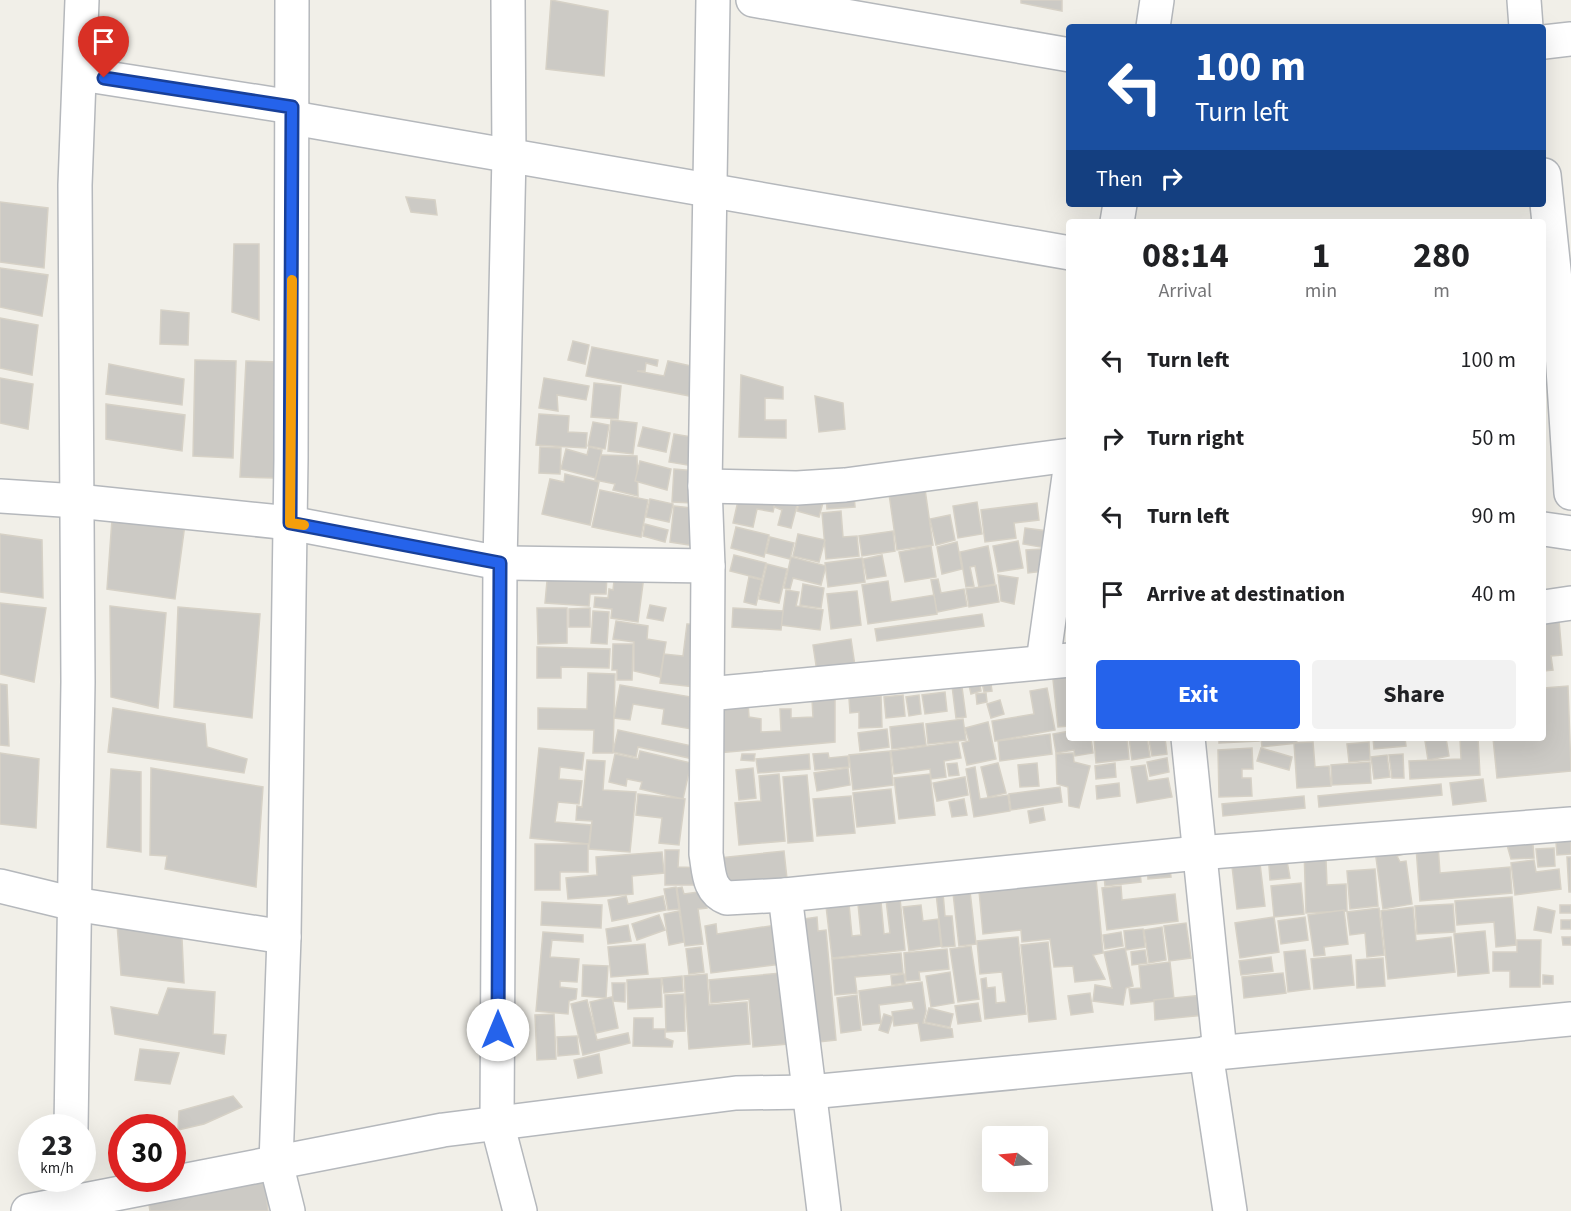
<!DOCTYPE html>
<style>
body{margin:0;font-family:"Source Sans 3",sans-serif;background:#f2f2f2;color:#202124;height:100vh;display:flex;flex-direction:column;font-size:22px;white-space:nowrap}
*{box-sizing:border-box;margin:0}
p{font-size:20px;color:#757577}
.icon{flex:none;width:33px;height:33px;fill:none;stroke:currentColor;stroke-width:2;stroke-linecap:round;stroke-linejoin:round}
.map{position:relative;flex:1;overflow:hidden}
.drawer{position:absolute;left:1066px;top:219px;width:480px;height:522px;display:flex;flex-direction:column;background:#fff;border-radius:6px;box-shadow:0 6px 24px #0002}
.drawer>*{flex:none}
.top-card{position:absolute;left:1066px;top:24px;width:480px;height:183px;border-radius:6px;box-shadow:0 6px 24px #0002;background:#1a4fa0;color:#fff;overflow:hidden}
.needle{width:39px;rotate:286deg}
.buttons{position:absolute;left:982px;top:1126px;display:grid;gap:12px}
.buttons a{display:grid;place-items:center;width:66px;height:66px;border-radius:6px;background:#fff;box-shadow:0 6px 24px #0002;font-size:30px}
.speed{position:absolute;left:18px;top:1114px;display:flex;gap:12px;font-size:30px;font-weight:700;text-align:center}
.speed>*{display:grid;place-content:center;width:78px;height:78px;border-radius:50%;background:#fff;box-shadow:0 6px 24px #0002;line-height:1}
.speed small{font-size:15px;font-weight:400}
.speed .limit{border:9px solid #d22;background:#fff;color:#111}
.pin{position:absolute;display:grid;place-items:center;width:51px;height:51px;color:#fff;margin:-62px -26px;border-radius:50% 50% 50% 0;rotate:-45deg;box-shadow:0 0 6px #0007}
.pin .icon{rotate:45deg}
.me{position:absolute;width:66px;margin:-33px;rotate:0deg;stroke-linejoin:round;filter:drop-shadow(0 0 4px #0008)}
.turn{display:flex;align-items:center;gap:21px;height:126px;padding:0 30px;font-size:27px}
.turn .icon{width:78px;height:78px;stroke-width:2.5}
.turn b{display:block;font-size:42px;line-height:51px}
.then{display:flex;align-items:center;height:57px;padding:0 30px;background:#0003;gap:12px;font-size:22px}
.eta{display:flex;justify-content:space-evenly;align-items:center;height:102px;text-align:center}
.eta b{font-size:36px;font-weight:700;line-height:42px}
.primary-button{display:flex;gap:12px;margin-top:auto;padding:12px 30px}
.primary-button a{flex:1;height:69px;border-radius:6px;background:#2563eb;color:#fff;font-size:24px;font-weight:700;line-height:69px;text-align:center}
.primary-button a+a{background:#f2f2f2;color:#202124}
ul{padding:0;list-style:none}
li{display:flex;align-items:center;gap:18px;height:78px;padding:0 30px}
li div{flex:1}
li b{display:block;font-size:22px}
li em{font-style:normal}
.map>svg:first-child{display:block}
</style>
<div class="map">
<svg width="1571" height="1211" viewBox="0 0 1571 1211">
<rect width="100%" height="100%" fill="#f1efe8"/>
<g fill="#cccac5" stroke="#d6d1c6" stroke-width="1.5">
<path d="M551 0 608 11 604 76 546 69Z"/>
<path d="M1021 0H1062V11L1021 3Z"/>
<path d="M406 197 435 200 437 215 411 212Z"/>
<path d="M0 202 48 208 44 268 0 262Z"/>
<path d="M234 244H259V320L232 312Z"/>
<path d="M0 268 48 275 42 316 0 307Z"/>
<path d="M161 310 189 313 188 345 160 344Z"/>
<path d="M0 318 38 325 32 375 0 368Z"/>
<path d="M573 341 589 345 585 364 568 360Z"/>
<path d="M592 347 658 360 657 366 646 363 645 371H637L664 376 668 361 705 369 700 398 586 376Z"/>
<path d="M195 360 236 361 233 458 193 456Z"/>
<path d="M246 361 278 362 274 478 240 477Z"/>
<path d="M109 364 184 379 182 405 106 394Z"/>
<path d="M741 375 783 387V399L765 398V420H786V438L739 437Z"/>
<path d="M0 378 33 384 28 429 0 423Z"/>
<path d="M544 378 589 386 586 400 557 395 558 411 539 408Z"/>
<path d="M594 383 621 386 618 419 591 417Z"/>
<path d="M815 396 843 403 845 429 819 432Z"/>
<path d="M106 404 185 415 182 451 106 439Z"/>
<path d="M539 414 569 416 568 432 587 433 586 448 536 445Z"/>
<path d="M611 420 637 423 633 454 608 451Z"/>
<path d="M593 422 609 425 605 449 588 446Z"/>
<path d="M643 427 670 433 666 452 638 446Z"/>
<path d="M674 434 698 438 693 466 669 462Z"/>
<path d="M540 447 561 448 560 474 539 473Z"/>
<path d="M589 447 602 450 596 478 561 469 566 449 587 455Z"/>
<path d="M601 455 637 456 638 496 613 490 615 484 595 480Z"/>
<path d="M640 461 671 469 667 490 635 481Z"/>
<path d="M674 469 696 471 693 503 672 502Z"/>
<path d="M565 474 599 482 590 525 542 514 550 479 564 482Z"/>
<path d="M925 489 933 545 897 550 889 494Z"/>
<path d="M600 490 648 500 641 537 592 527Z"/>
<path d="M740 492 776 499 773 512 757 509 753 527 733 523Z"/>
<path d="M802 493 824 499 819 517 797 511Z"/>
<path d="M854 495 855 507 827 509 826 497Z"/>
<path d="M799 498 791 528 778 525 782 510 774 507 776 499Z"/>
<path d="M650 499 673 504 669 522 646 517Z"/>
<path d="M977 502 982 534 958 538 953 506Z"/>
<path d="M1037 503 1039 520 1014 523 1016 538 985 542 981 510Z"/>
<path d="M674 506 700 509 695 546 670 542Z"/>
<path d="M841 511 843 537 857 536 859 556 826 559 822 513Z"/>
<path d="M950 515 955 540 936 545 930 519Z"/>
<path d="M112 519 185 524 175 599 107 589Z"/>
<path d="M645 524 668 530 665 542 643 536Z"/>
<path d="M736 527 769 535 764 557 731 548Z"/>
<path d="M1025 528 1048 531 1046 548 1023 544Z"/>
<path d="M893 531 895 551 862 556 859 536Z"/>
<path d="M0 534 42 540 43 598 0 592Z"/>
<path d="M798 534 825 540 819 562 793 556Z"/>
<path d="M770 537 794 543 790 559 766 553Z"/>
<path d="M1018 541 1023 568 998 572 993 546Z"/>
<path d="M957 542 962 569 942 574 937 547Z"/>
<path d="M931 546 936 577 905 582 899 552Z"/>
<path d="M988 546 995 584 979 587 975 566 970 567 974 586 966 587 960 552Z"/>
<path d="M1042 549 1044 571 1028 573 1026 550Z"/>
<path d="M734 555 766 563 762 579 730 571Z"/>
<path d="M882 555 886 576 867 579 863 559Z"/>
<path d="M791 557 826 566 821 585 793 578 790 589 784 588Z"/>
<path d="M862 558 865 582 828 587 825 563Z"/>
<path d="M767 564 787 569 779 603 759 599Z"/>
<path d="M548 570 607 575 606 594H590L589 606 545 603Z"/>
<path d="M615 572 644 576 638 622 611 618 612 609 594 607 595 597 608 598 609 589 613 590Z"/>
<path d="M998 575 1018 578 1014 604 1001 601Z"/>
<path d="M749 577 762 580 756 605 744 602Z"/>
<path d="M938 579 941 593 964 589 967 606 937 612 931 580Z"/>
<path d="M888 581 891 602 934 595 937 614 868 624 862 585Z"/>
<path d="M803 584 824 588 821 608 800 605Z"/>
<path d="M996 585 999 602 969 607 966 589Z"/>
<path d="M786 590 799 592 796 606 823 610 820 630 781 625Z"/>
<path d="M857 591 861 625 831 629 827 594Z"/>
<path d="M0 603 46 608 34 682 0 674Z"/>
<path d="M650 605 666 608 663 621 647 618Z"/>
<path d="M110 606 166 613 158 708 111 697Z"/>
<path d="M178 607 260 614 252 718 174 707Z"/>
<path d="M537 608H567V643L538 644Z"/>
<path d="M590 608V627H569V609Z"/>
<path d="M733 608 783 611 781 630 732 627Z"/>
<path d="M593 611 609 612 607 644 591 643Z"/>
<path d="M982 614 984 626 877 641 875 629Z"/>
<path d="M1559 620 1562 655 1551 656 1553 670 1544 671V622Z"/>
<path d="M616 621 648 626 647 639 666 642 660 677 634 671V642L613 639Z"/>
<path d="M687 624 702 625 695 687 660 683 664 654 683 656Z"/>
<path d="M851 639 855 666 817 672 813 645Z"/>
<path d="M613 644H633L632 680H617V670H612Z"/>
<path d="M537 647 610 649 609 668 561 667V678H537Z"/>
<path d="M1070 668V726L1058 727 1052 670Z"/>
<path d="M977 670 981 691 971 694 966 672Z"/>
<path d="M989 670 992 691 984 692 980 672Z"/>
<path d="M960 672 966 717 956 718 952 686Z"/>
<path d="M588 673 615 674 613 753H593L594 730 538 729V708L587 709Z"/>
<path d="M0 684 7 685 9 746 0 745Z"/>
<path d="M620 685 703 699 697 730 662 724 664 709 633 704 630 720 614 718Z"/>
<path d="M1568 686 1571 771 1497 778 1493 738H1544V688Z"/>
<path d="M1047 688 1055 730 995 741 992 721 1034 714 1030 691Z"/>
<path d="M945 692 947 711 925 714 922 695Z"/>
<path d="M986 693 987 702 977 704 976 694Z"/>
<path d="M903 695 905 716 886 718 884 697Z"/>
<path d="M919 695 921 714 909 716 906 697Z"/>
<path d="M881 696 882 727 859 728V712L850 713 849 698Z"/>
<path d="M835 698V742L718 753V705L748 702 749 717 761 719V732L781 731 780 709H791V718L813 717 812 699Z"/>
<path d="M1000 700 1004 714 991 718 987 704Z"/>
<path d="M113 708 205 724 207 747 247 759 244 773 108 752Z"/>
<path d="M963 719 966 740 928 744 926 724Z"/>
<path d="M988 722 996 759 967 765 962 743 969 741 965 728Z"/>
<path d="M923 723 926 745 892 749 890 727Z"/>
<path d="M887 729 889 747 860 751 858 733Z"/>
<path d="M618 730 692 746 689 758 638 747 636 757 613 752Z"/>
<path d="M1070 731V738H1091L1093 753 1075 756 1074 750 1056 753 1053 734Z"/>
<path d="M1050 734 1052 754 1000 761 998 741Z"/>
<path d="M1094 738H1127L1129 759 1096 763Z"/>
<path d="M1129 738H1147L1150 757 1132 760Z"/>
<path d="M1165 738 1167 754 1152 756 1149 740Z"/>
<path d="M1219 738H1259V741L1219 743Z"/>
<path d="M1261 738H1296L1297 743 1262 747Z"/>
<path d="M1373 738H1405L1406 746 1374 749Z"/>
<path d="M1446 738 1449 756 1428 760 1425 741Z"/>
<path d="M1460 738H1478L1480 775 1410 779 1409 761 1461 759Z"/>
<path d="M958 742 961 758 944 761 946 777 931 779 930 769 894 774 891 751Z"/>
<path d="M1313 742 1315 767 1329 766 1331 786 1297 788 1294 743Z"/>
<path d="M1369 742 1370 760 1349 762 1347 744Z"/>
<path d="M539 748 584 753 582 770 560 767 559 779 582 781 579 804 558 802 555 822 591 825 589 844 530 838Z"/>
<path d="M1252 748 1253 769H1242V778H1251L1252 796 1219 797 1218 750Z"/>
<path d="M1261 748 1292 757 1289 770 1257 761Z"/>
<path d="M640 751 691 763 683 799 640 789 642 782 627 779 626 786 609 782 615 754 638 759Z"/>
<path d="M890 751 893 785 853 790 849 755Z"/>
<path d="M0 753 39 759 36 828 0 824Z"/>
<path d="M828 753 829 758 848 756 849 767 815 770 813 754Z"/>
<path d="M1073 753 1074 762 1090 766 1079 808 1069 806 1068 787 1057 784 1056 754Z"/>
<path d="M742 754H755L754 761 741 760Z"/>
<path d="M809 754 810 769 758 773 756 759Z"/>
<path d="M1403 754 1404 778H1392L1389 755Z"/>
<path d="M1387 755 1390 777 1374 779 1371 757Z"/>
<path d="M1167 758 1169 772 1150 776 1147 762Z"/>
<path d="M587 760 605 761 603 790 636 792 630 852 589 849 592 821 576 820 577 806 582 807Z"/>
<path d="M1370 762 1371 783 1332 785 1331 765Z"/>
<path d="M957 763 959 775 949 776 947 764Z"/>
<path d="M998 763 1006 793 988 797 981 767Z"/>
<path d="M1037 763 1039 786 1020 787 1018 765Z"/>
<path d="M1115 763 1116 777 1096 779 1095 766Z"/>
<path d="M1145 765 1148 781 1168 778 1172 797 1137 803 1131 767Z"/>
<path d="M975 767 980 799 1008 795 1010 811 974 817 966 769Z"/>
<path d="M151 768 263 787 256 887 165 869 167 856 150 855Z"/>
<path d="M753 768 756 798 739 800 736 770Z"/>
<path d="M848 768 850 785 817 791 814 773Z"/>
<path d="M111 769 141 772V852L107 847Z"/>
<path d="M779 774 785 841 739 845 735 803 761 801 759 776Z"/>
<path d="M930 774 935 815 899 819 894 778Z"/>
<path d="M807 775 813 841 788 843 783 777Z"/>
<path d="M965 777 968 795 937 801 933 783Z"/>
<path d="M1483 779 1486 801 1453 805 1450 783Z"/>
<path d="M1119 783 1120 796 1097 799 1096 786Z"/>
<path d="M1441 784 1442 795 1319 807 1318 796Z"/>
<path d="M1060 787 1062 802 1011 810 1009 794Z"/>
<path d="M891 789 895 823 857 827 853 793Z"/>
<path d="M638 794 685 799 679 845 659 843 662 818 636 815Z"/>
<path d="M851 796 855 833 817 836 813 799Z"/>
<path d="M1304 796 1305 808 1223 816 1222 804Z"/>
<path d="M964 799 967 815 952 817 949 802Z"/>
<path d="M1043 808 1045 820 1030 823 1028 811Z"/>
<path d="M1571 827V854L1557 855 1555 829Z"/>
<path d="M1374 843 1411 852 1397 856 1400 862 1406 861 1412 904 1383 909Z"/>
<path d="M535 844H588V872H560V890H535Z"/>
<path d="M1533 844 1534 858 1511 859 1507 845Z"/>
<path d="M1438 845 1440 873 1510 867 1512 893 1420 901 1416 847Z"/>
<path d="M1342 847V859L1326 860 1327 885 1346 884 1347 911 1306 913 1304 849Z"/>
<path d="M1554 848 1555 866 1538 867 1536 849Z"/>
<path d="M665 850H679L678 867 706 868V885H665Z"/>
<path d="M784 851 788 888 713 896 710 859Z"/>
<path d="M662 852 664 873 632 876 633 894 568 899 566 878 597 875 596 857Z"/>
<path d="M1268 852 1287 861 1290 878 1270 880Z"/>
<path d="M1259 855 1265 906 1237 909 1231 858Z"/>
<path d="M1567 857H1571V892H1569Z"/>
<path d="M1169 860 1171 877 1148 879 1147 861Z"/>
<path d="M1534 860 1536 872 1559 869 1561 889 1515 895 1511 863Z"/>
<path d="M1139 861 1141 882 1105 886 1103 865Z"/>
<path d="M1095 868 1103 953 1093 955 1105 979 1075 982 1073 966 1054 967 1050 939 1022 942 1021 930 983 934 978 880Z"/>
<path d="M1375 869 1378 906 1350 909 1347 871Z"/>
<path d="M1301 883 1304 914 1274 917 1271 886Z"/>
<path d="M1121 886 1122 900 1175 894 1178 921 1107 930 1102 888Z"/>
<path d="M676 887 679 909 668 910 664 889Z"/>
<path d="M682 887 684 894 705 891 707 908 698 909 703 944 685 946 677 888Z"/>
<path d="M970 891 976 944 959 946 953 893Z"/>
<path d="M936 893H943L945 916H952L955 946 942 947Z"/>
<path d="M626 896 628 904 663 896 666 910 612 921 608 900Z"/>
<path d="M1512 897 1516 945 1496 947 1494 922 1457 925 1455 901Z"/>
<path d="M900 898 905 950 832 958 826 906 849 904 852 936 861 935 858 904 881 902 884 934 890 933 886 900Z"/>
<path d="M542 902 602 905 601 928 541 925Z"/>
<path d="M1453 904 1455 932 1417 934 1415 906Z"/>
<path d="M921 905 923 921 938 919 941 946 909 951 903 907Z"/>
<rect x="1560" y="905" width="11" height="8"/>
<path d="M1413 907 1416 941 1451 937 1455 972 1388 979 1381 911Z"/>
<path d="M1538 907 1555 911 1551 933 1534 930Z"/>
<path d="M1379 908 1384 955 1367 957 1365 933 1350 935 1347 912Z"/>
<path d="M1344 910 1348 944 1324 947 1325 955 1314 956 1308 915Z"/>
<path d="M679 911 684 942 669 945 664 914Z"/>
<path d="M659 915 665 930 637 940 632 924Z"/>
<path d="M817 917 818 931 826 930 836 1040 809 1043 797 920Z"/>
<path d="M1274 917 1279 952 1240 958 1235 923Z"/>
<path d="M1305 917 1308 940 1281 944 1278 921Z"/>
<rect x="1561" y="920" width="10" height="9"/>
<path d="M1186 923 1191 958 1169 961 1164 926Z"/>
<path d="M117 924 182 938 184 983 121 975Z"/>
<path d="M716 924 717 934 776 925 781 964 711 973 705 926Z"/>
<path d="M628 925 631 941 608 944 606 929Z"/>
<path d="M1162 927 1166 960 1149 963 1144 930Z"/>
<path d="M1143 929 1145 947 1126 950 1124 931Z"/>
<path d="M1485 931 1489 973 1458 976 1454 934Z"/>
<path d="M543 932 583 935V942L552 940 550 957 579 959 577 982 560 981V987L577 989 576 999 569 1001 568 1014 536 1011Z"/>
<path d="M1121 932 1123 946 1105 949 1103 935Z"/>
<path d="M1018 937 1026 1014 985 1019 981 979 986 978 987 988 995 987 996 1003 1006 1002 1002 972 980 974 977 941Z"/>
<path d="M1562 937H1571V945H1563Z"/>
<path d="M1517 940H1541L1540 987H1510V971H1493V952H1517Z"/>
<path d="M1048 942 1056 1019 1029 1022 1021 945Z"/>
<path d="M645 944 648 974 611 977 608 947Z"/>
<path d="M971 946 979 999 958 1002 950 949Z"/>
<path d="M701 947 704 972 689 974 686 949Z"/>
<path d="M1125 948 1133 986 1126 988 1123 1005 1093 1001 1095 985 1112 988 1104 952Z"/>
<path d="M947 949 949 969 919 972 920 980 906 981 904 953Z"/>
<path d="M1145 950 1147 963 1132 965 1131 952Z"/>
<path d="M1305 950 1310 989 1288 992 1284 952Z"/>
<path d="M901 953 903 973 855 977 857 993 835 995 832 959Z"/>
<path d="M1351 955 1354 985 1314 989 1311 959Z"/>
<path d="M1271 957 1273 971 1241 975 1239 961Z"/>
<path d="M1383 958 1385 986 1357 988 1356 960Z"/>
<path d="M1170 962 1174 999 1131 1004 1129 989 1141 988 1139 966Z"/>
<path d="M583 965 608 966 606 998 582 996Z"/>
<path d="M950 972 954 1003 931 1007 926 976Z"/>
<path d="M781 973 788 1044 753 1047 749 999 711 1003 709 980Z"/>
<path d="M1283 973 1286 993 1244 998 1242 977Z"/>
<path d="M707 974 709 1005 747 1002 750 1044 689 1049 684 976Z"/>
<path d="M904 974 905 983 892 985 891 976Z"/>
<path d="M1543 975 1553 976V984H1543Z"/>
<path d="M682 976 683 991 664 993 662 978Z"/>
<path d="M661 978 662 1007 628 1009 627 980Z"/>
<path d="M922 982 926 1011 923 1023 952 1029 953 1037 921 1041 918 1023 894 1026 892 1012 914 1009 912 1001 879 1005 881 1023 863 1025 859 991Z"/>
<path d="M612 983H625V1002L613 1001Z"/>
<path d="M168 988 215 992 213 1034 226 1035 224 1054 115 1034 111 1007 158 1015Z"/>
<path d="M1090 993 1093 1012 1071 1015 1068 996Z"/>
<path d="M684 994 685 1031 666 1032 665 995Z"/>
<path d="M857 995 861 1030 841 1033 837 998Z"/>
<path d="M1203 995 1205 1015 1155 1020 1154 1000Z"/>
<path d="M612 997 618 1028 596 1033 590 1002Z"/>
<path d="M587 1000 597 1040 628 1033 630 1043 583 1055 571 1004Z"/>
<path d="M978 1003 981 1021 958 1024 955 1006Z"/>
<path d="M929 1008 953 1014 950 1027 925 1022Z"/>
<path d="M554 1014 556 1059 537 1060 535 1015Z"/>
<path d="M884 1014 893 1017 888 1033 879 1030Z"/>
<path d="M634 1018H653V1029H665V1038L673 1041 672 1047 633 1046Z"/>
<path d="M577 1036 579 1054 558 1056 557 1037Z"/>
<path d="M140 1049 179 1053 170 1084 135 1080Z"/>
<path d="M599 1054 602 1073 578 1078 574 1060Z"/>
<path d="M233 1096 242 1107 204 1124 178 1130 179 1111Z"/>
<path d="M264 1172 268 1211H150L148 1198Z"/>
</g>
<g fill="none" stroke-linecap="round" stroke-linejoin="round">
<g stroke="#b5b8bc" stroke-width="36">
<g id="minor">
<path d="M508 0 509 155 500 563 497 1123 520 1211"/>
<path d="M713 0 705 486 708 566 706 854C709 871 708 891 727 898L785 895 1198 853 1571 824"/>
<path d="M753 0 1070 55"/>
<path d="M1524 0 1526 27"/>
<path d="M1153 27 1157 0"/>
<path d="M1544 42 1571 39"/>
<path d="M81 74 292 107"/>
<path d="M293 118 1070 253"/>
<path d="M1544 175 1561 337 1571 493"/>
<path d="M1117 222 1120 204"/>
<path d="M705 486 797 488 845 485 1070 455"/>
<path d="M0 496 77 501 290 523 500 563 708 566"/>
<path d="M1544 529 1571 533"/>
<path d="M1544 607 1571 603"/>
<path d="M1043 662 1070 469"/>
<path d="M708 694 1070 660"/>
<path d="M1188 738 1220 1052"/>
<path d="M0 886 74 904 284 937"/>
<path d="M785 895 824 1211"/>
<path d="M1206 1053 1230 1211"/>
<path d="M71 1128 78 682 75 185 82 0"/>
<path d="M28 1211 443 1130 736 1093 810 1092 1571 1019"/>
<path d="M288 1211 276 1163 284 937 291 459 292 0"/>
</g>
</g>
<use href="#minor" stroke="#fff" stroke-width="33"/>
</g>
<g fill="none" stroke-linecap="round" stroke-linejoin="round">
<g stroke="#184099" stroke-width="15">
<path id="route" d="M104 78 292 107 290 523 500 563 498 1030"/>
</g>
<use href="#route" stroke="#2563eb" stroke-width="10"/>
<path stroke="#f59e0b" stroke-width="10" d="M292 280 290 523 304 525"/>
</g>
</svg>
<div class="buttons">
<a><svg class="needle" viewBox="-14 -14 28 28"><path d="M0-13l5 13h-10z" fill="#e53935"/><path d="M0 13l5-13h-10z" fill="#757577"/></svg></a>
</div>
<div class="speed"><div>23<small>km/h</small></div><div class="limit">30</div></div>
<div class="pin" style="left:104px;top:78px;background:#d93025"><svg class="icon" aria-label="arrive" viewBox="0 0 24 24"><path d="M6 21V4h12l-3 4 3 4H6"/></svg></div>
<svg class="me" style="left:498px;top:1030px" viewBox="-20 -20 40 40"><circle r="19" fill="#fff"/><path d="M0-13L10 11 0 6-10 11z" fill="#2563eb"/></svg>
<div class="top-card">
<div class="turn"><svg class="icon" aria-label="left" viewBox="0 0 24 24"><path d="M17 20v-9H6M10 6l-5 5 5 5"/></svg><div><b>100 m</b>Turn left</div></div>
<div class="then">Then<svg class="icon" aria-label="right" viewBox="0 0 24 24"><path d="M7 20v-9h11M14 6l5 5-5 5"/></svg></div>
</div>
<section class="drawer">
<div class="eta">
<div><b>08:14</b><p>Arrival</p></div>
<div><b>1</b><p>min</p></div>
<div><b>280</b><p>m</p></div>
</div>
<ul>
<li><svg class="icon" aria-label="left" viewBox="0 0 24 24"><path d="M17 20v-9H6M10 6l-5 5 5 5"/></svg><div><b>Turn left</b></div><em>100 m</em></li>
<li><svg class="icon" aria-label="right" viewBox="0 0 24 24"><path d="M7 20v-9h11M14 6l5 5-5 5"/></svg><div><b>Turn right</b></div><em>50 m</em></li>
<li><svg class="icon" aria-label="left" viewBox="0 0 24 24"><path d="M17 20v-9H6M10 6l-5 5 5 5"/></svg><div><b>Turn left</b></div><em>90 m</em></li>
<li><svg class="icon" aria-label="arrive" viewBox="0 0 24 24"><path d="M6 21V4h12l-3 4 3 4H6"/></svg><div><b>Arrive at destination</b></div><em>40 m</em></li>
</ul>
<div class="primary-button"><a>Exit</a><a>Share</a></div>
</section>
</div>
